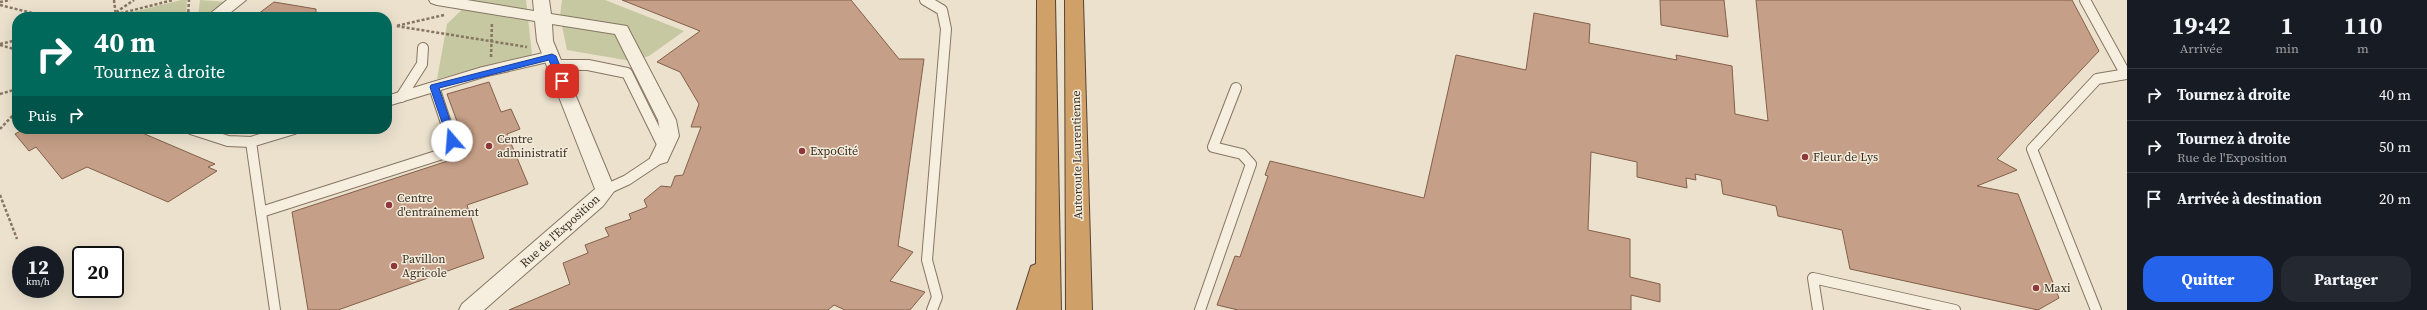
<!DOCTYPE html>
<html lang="fr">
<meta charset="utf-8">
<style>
body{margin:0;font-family:"Source Serif 4",serif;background:#242831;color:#f1f3f6;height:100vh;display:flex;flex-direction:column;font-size:15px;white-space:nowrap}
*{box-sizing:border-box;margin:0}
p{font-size:13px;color:#9ea1a6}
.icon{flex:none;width:22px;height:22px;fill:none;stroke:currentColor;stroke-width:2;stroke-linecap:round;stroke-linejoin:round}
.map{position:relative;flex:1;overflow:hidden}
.drawer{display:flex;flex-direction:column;background:#171b24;width:300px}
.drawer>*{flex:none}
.guide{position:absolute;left:12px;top:12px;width:380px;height:122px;border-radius:16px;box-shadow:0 4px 16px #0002;background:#00695c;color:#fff;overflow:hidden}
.speed{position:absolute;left:12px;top:246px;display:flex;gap:8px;font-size:20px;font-weight:700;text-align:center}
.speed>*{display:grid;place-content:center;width:52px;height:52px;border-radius:50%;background:#171b24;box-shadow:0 4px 16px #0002;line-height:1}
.speed small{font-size:10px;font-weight:400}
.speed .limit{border:2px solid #111;border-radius:6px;background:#fff;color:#111}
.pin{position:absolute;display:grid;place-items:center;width:34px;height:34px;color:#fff;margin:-17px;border-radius:8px;box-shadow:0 2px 6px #0006}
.me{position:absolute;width:44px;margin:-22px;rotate:342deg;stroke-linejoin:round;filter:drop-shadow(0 0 3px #0008)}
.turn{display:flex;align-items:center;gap:14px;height:84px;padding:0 16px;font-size:18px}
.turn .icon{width:52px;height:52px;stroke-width:2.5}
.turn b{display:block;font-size:28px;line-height:34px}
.then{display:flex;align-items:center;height:38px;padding:0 16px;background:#0003;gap:8px;font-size:15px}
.eta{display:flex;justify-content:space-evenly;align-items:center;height:68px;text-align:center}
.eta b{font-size:24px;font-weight:700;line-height:28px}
.button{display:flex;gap:8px;margin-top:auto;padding:8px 16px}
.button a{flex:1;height:46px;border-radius:16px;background:#2563eb;color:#fff;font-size:16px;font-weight:700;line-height:46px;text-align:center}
.button a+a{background:#242831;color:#f1f3f6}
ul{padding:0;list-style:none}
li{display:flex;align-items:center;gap:12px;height:52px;padding:0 16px;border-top:1px solid #363941}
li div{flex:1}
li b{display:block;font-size:15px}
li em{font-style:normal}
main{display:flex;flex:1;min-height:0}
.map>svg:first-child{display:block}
</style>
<main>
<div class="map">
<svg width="2127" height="310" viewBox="0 0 2127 310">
<rect width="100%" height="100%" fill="#ebe1cd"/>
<g fill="#c5c8a1">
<path d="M181 0H187L186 17H125V14Z"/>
<path d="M200 0 227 2 206 17H198Z"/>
<path d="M472 0H526L532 54 521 60 503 61 437 79 447 24Z"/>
<path d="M562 0H605L684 31 649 56 631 61 567 50 560 16Z"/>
</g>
<g fill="#c59f87" stroke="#83604a">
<path d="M622 0H851L899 59H924L898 246 913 252 890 281 925 292 910 310H845L834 305 828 310H509L570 284 563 263 588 253 585 245 609 236 605 228 631 219 629 214 647 207 644 200 661 186 671 187 675 176 683 175 701 127H691L699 104 680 72 657 62 700 31Z"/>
<path d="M1660 0H1724L1728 37 1661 25Z"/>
<path d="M1756 0H2072L2099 51 1997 159 2017 170 1977 186 2018 194 2059 298 2038 310 1850 269 1842 230 1778 216 1776 206 1723 194 1721 180 1695 174 1696 180 1686 178 1687 188 1637 177V162L1591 152 1588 230 1630 239V277L1660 284V302L1631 295V310H1238L1217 305 1235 256 1240 257 1268 176 1265 175 1270 161 1424 198 1456 55 1526 70 1534 13 1590 24 1589 43 1677 60 1676 55 1732 66 1735 114 1768 121Z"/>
<path d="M274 2 316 9V17H254Z"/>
<path d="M489 82 501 112 511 109 520 129 507 134 528 184 467 205 484 258 338 310H308L292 212 469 154 447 94Z"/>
<path d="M24 129H133L215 164 208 167 217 171 168 202 87 167 62 179 36 147 29 151 15 134Z"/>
</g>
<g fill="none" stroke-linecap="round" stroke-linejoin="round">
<g stroke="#877562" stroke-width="12">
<g id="lane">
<path d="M925 0 942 10 946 29 927 260 937 297 932 310"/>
<path d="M2085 0 2125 73"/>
<path d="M555 65H588L627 73 662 144 660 158 627 180 605 190"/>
<path d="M401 97 422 64 423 48"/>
<path d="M387 101 483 72 552 56"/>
<path d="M191 129 228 141 251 142"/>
<path d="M261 212 455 150 434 87"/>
<path d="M275 310 251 142 294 129"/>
<path d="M1200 310 1251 164 1242 154 1213 147 1236 88"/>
<path d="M1818 310 1813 278 1955 310"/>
<path d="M2096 310 2032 149 2097 79 2127 74"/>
</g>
</g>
<g stroke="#877562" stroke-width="2">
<g id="street">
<path d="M227 0H246L225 17H206Z"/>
<path d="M429 0H467L534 11 533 0H549L551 14 627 26 676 120 679 136 667 162 660 164 653 162 650 158 661 136 658 120 615 34 552 24 553 41 615 190 603 206 484 310H459L462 304 595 189 537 41 535 21 437 5 431 3Z"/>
</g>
</g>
<g stroke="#554335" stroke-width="2">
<g id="highway">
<path d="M1037 0H1055L1061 310H1017L1031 266 1036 264Z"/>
<path d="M1065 0H1083L1092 310H1066Z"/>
</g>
</g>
<g stroke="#877562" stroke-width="2.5" stroke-dasharray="3 2" stroke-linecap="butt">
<path d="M114 0 116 17"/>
<path d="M0 2 10 0"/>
<path d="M0 5 48 17"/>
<path d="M112 15 134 0"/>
<path d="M444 15 396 26 527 47"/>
<path d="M106 17 173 0"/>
<path d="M188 17 189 0"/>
<path d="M0 44 17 40"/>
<path d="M0 45 17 50"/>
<path d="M491 57 492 22"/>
<path d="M0 94 17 89"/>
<path d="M0 129 17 111"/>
<path d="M0 195 17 239"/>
</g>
<use href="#lane" stroke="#f6efdf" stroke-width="10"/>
<use href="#street" fill="#f6efdf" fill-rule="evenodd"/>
<use href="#highway" fill="#cfa068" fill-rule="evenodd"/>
</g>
<path fill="#2563eb" stroke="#184099" d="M552 54 556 56 566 81 565 83 557 81 549 60 439 88 457 141 449 143 430 87 431 85Z"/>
<g fill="#8f383b" stroke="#f3ecdb" stroke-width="1.5">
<circle cx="489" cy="146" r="4"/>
<circle cx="802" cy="151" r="4"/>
<circle cx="1805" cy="157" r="4"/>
<circle cx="389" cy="205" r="4"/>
<circle cx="394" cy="266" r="4"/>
<circle cx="2036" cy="288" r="4"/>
</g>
<g text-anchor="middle" stroke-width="3" stroke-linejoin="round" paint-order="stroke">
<g font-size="12" fill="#392d23" stroke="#f3ecdb" text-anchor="start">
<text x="497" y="143">Centre<tspan x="497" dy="14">administratif</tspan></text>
<text x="810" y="155">ExpoCité</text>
<text x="1813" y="161">Fleur de Lys</text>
<text x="397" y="202">Centre<tspan x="397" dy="14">d'entraînement</tspan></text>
<text x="402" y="263">Pavillon<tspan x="402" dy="14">Agricole</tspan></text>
<text x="2044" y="292">Maxi</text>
</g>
<g font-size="12" fill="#392d23" stroke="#f3ecdb">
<text transform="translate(1077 155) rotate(-91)" y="4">Autoroute Laurentienne</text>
<text transform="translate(560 231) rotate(-42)" y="4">Rue de l'Exposition</text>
</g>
</g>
</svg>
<div class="speed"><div>12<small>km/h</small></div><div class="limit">20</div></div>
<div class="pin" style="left:562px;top:81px;background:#d93025"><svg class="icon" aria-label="arrive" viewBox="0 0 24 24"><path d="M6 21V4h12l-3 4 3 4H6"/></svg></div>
<svg class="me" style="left:452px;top:141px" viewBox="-20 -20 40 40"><circle r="19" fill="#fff"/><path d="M0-13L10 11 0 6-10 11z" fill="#2563eb"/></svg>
<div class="guide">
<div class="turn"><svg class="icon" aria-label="right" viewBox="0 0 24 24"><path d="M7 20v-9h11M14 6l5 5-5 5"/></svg><div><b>40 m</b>Tournez à droite</div></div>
<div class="then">Puis<svg class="icon" aria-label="right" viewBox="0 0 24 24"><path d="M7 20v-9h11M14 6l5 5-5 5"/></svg></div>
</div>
</div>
<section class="drawer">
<div class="eta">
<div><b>19:42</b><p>Arrivée</p></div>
<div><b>1</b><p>min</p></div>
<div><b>110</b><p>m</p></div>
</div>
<ul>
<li><svg class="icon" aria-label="right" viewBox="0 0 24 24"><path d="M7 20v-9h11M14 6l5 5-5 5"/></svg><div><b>Tournez à droite</b></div><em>40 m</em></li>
<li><svg class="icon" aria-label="right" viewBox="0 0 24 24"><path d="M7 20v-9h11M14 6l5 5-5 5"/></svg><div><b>Tournez à droite</b><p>Rue de l'Exposition</p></div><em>50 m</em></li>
<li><svg class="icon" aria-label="arrive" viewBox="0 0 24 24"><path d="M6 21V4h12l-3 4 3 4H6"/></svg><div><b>Arrivée à destination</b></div><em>20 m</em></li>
</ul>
<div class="button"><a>Quitter</a><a>Partager</a></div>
</section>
</main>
